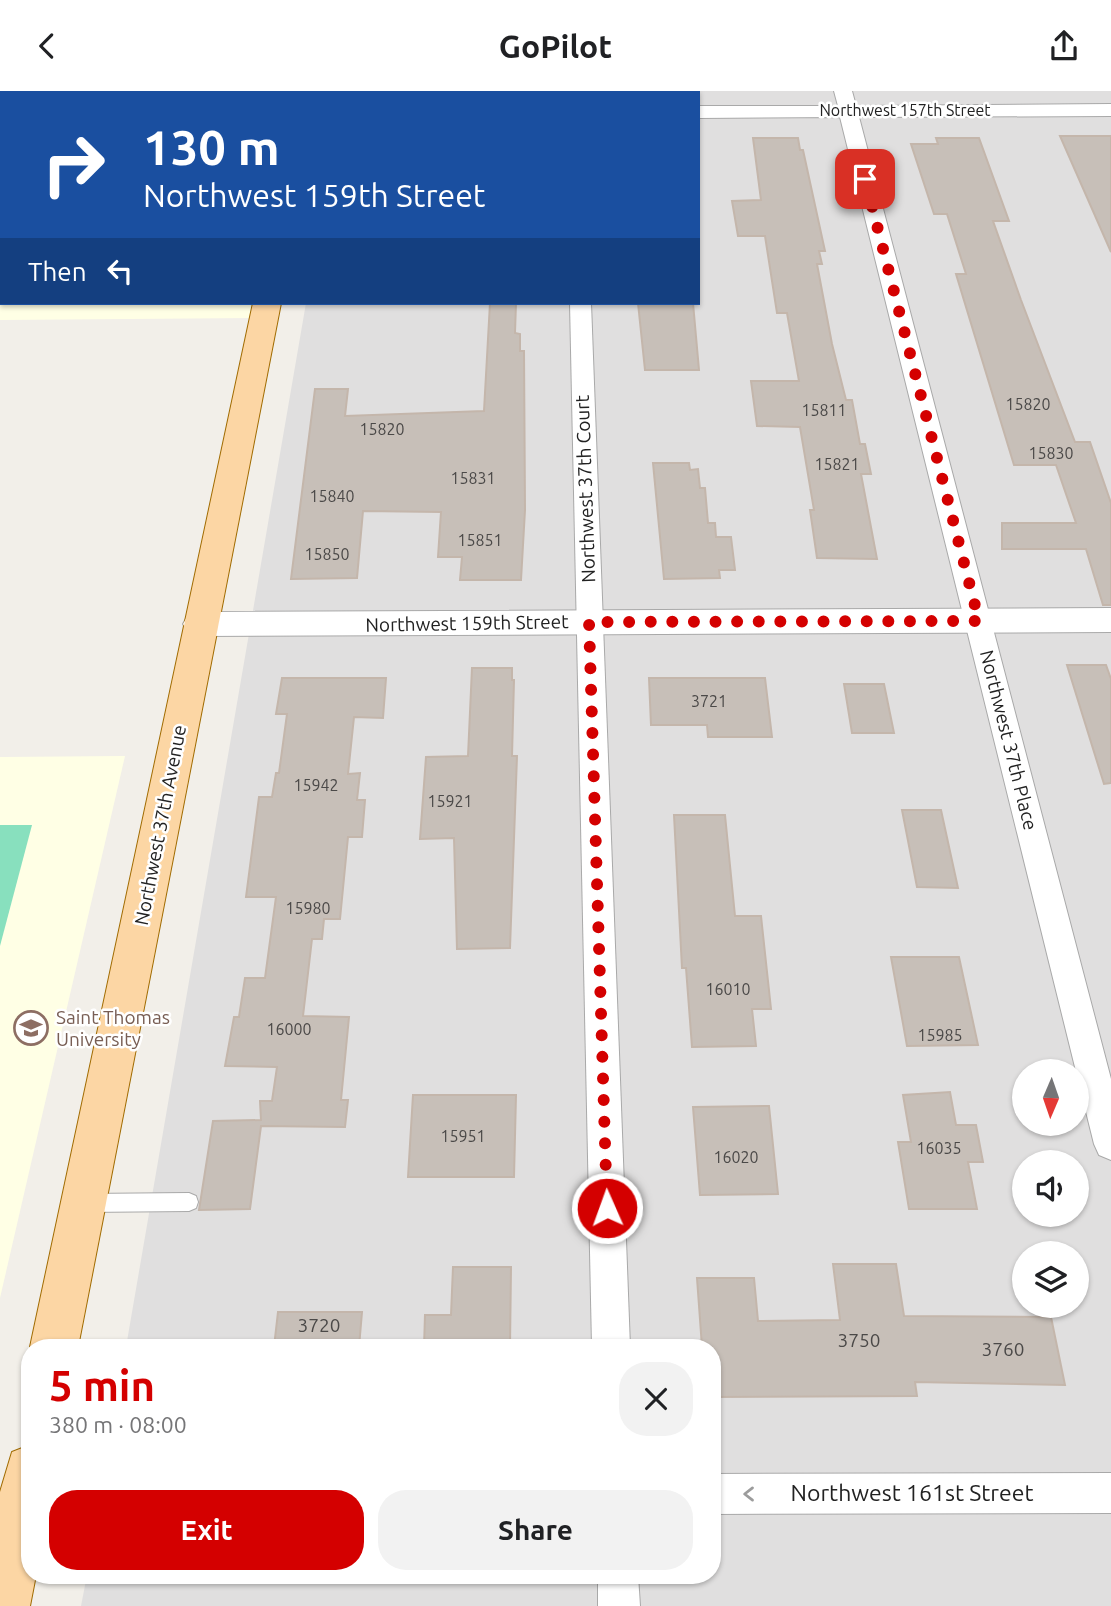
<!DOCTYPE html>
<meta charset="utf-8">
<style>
body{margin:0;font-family:Ubuntu,sans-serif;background:#f2f2f2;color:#202124;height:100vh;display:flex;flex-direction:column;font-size:26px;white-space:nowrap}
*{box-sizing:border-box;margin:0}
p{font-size:23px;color:#757577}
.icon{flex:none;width:38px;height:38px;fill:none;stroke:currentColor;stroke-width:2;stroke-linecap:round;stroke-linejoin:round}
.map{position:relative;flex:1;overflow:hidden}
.panel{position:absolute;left:21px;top:1248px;width:700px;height:245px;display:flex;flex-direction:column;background:#fff;border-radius:28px;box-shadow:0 2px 5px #0004}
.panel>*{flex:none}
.top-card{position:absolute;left:0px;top:0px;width:700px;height:214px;box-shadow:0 2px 5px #0004;background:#1a4fa0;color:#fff;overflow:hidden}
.needle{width:46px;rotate:182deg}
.buttons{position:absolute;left:1012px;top:968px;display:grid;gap:14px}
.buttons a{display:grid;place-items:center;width:77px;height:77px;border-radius:50%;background:#fff;box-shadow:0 2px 5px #0004;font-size:35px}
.pin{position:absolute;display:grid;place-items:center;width:60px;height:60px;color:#fff;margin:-30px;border-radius:14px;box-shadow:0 4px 10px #0006}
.me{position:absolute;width:77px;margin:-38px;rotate:358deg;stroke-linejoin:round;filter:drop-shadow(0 0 5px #0008)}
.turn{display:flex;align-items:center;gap:24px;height:147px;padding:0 28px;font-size:32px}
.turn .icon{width:91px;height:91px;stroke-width:2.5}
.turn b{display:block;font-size:49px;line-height:60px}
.then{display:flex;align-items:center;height:66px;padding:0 28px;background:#0003;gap:14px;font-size:26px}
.round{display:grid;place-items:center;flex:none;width:74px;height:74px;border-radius:28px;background:#f2f2f2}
.head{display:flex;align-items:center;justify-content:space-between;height:119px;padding:0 28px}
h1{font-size:42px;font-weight:700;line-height:52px;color:#d40000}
.button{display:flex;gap:14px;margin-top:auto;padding:14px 28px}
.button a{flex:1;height:80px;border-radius:28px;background:#d40000;color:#fff;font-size:28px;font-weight:700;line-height:80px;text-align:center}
.button a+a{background:#f2f2f2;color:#202124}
header{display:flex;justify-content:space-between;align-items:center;height:91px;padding:0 28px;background:#fff;font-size:32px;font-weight:700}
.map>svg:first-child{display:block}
</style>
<header><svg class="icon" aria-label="back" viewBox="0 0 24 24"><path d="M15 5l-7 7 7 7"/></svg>GoPilot<svg class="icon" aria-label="share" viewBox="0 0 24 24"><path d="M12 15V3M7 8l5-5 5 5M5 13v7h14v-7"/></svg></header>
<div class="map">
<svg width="1111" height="1515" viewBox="0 0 1111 1515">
<rect width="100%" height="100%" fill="#f2efe9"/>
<path fill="#e0dfdf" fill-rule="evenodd" d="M343 0H1111V1515H81L87 1484H712V1256H126L306 212H698V2ZM1024 980H1076V1032H1024ZM1024 1071H1076V1124H1024ZM1024 1162H1076V1214H1024Z"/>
<g fill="#ffffe5">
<path d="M0 0H283L2 2V212H267L264 227 0 229Z"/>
<path d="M125 665 0 1207V666Z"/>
</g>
<path fill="#88e0be" d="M0 734H32L0 855Z"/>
<g fill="#c7bfb8" stroke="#c4b6ab" stroke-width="2">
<path d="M1060 45H1111V161Z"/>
<path d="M753 47H798L800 59H803L825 160H819L822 173H817L832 253 846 309H852L860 353H865L871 383H861L877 468 817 467 810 419H814L800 336 757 335 751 290H799L787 222H777L765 145H738L732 110 761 109Z"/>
<path d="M936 47H979L1009 130H993L1021 209 1075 351H1090L1111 412V514H1103L1086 458H1002V432H1076L1056 374H1014L956 183H966L947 123H934L911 53H938Z"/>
<path d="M490 212H516L515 242 520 243V260H524L525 419 521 489H460L462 466H438L441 421 363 420 357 487 291 488 315 298H348L345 325 484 320Z"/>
<path d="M638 212H693L699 279H645Z"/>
<path d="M653 372H689L690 379 698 378 700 397H705L708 432H715L716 446H731L735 479H719L720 487 664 488Z"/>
<path d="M1067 574H1106L1111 588V692L1104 693Z"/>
<path d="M472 577H512V589H514L512 665H517L510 857 457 858 454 747 420 748 426 666 468 665Z"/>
<path d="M282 587H386L383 627 354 626 348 683 360 682 357 709H365L362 746H348L340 828H324L322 848H312L303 925 349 926 341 1009H348L345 1036 261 1035 250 1118 199 1119 213 1030 261 1029 260 1010H272L277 976 225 975 234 926H239L245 887H265L276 806H246L259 706H272L276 682H279L287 623H276Z"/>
<path d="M649 587H765L772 646H708L707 634H651Z"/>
<path d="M844 593H884L894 642H852Z"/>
<path d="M902 719H941L958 797 917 796Z"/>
<path d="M674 724H725L735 825H761L771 918H752L756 955 692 956 686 877H682Z"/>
<path d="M891 866H959L978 954 907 955Z"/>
<path d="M950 1001 956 1034H976L983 1071H968L977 1118H909L898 1051H911L903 1004Z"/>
<path d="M413 1004H516L514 1086H408Z"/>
<path d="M769 1015 778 1103 700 1104 693 1016Z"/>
<path d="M833 1173H896L904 1225 1051 1226 1065 1294 915 1291 917 1305 712 1306V1256H702L697 1187H754L758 1230 840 1229Z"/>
<path d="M453 1176H511L510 1256H424L425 1224H451Z"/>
<path d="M278 1221H362L359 1256H274Z"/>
</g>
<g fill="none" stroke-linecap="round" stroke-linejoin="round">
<g stroke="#a9a9a9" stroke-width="2">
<g id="service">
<rect x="143" y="0" width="10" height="2"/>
<path d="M189 1102 196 1105 198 1111 196 1117 189 1120 85 1121 78 1118 76 1112 78 1106 85 1103Z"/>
</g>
</g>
<g stroke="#a9a9a9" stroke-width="2">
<g id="minor">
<rect x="565" y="0" width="18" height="2"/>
<path d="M834 0H852L856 15 1111 13V25L859 26 1111 988V1069L1099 1064 1094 1053 840 26 698 27V15H838Z"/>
<rect x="0" y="34" width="2" height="12"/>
<path d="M570 212H591L630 1256H592Z"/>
<path d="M1111 1382V1422L712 1423V1383Z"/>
<path d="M598 1484H638L640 1515H598Z"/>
</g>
</g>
<g stroke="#a9a9a9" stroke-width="2">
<path id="tertiary" d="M1111 517V541L200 545 188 542 183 533 188 524 200 521Z"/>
</g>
<g stroke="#a06b00" stroke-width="2">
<g id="primary">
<rect x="270" y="0" width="24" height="2"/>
<path d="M253 212H281L78 1256H30Z"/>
<path d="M30 1354V1484H36L30 1515H0V1401L12 1361Z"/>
</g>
</g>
<use href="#service" fill="#fff" fill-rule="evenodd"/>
<use href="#minor" fill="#fff" fill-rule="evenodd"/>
<use href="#tertiary" fill="#fff" fill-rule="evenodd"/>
<use href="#primary" fill="#fcd6a4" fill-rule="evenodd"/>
</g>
<defs><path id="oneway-chevron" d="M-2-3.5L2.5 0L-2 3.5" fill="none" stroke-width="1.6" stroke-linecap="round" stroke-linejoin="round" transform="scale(1.75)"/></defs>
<use stroke="#9c9c9c" href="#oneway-chevron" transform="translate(749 1403) rotate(180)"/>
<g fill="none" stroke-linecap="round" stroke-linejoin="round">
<path stroke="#d40000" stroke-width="12" stroke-dasharray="0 21.6" d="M607 1117 589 531 979 530 865 88"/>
</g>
<defs>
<g id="university-ring" transform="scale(1.75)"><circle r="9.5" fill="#fff" stroke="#8d6e63" stroke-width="1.5"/><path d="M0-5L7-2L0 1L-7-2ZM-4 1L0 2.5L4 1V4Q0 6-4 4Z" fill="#8d6e63"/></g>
</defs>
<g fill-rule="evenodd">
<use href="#university-ring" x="31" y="937"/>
</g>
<g text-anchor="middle" stroke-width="5" stroke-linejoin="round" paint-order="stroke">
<g font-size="16" fill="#222" stroke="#fff">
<text x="905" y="25">Northwest 157th Street</text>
</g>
<g font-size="16" fill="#4b4948">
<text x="1028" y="319">15820</text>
<text x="824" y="325">15811</text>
<text x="382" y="344">15820</text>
<text x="1051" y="368">15830</text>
<text x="837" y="379">15821</text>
<text x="473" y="393">15831</text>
<text x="332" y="411">15840</text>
<text x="480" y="455">15851</text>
<text x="327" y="469">15850</text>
<text x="709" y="616">3721</text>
<text x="316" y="700">15942</text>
<text x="450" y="716">15921</text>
<text x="308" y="823">15980</text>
<text x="728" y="904">16010</text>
<text x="289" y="944">16000</text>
<text x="940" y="950">15985</text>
<text x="463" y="1051">15951</text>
<text x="939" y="1063">16035</text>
<text x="736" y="1072">16020</text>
</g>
<g font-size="19" fill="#222" stroke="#fff">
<text transform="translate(585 398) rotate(-92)" y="7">Northwest 37th Court</text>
<text transform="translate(467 532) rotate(-1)" y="7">Northwest 159th Street</text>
<text transform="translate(1009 649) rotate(76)" y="7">Northwest 37th Place</text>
<text transform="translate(160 734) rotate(-79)" y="7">Northwest 37th Avenue</text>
</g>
<g font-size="19" fill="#785e54" stroke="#fff" text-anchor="start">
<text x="56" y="933">Saint Thomas<tspan x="56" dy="22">University</tspan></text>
</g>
<g font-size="19" fill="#4b4948">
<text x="319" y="1241">3720</text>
<text x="859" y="1256">3750</text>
<text x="1003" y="1265">3760</text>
</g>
<g font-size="23" fill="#222" stroke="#fff">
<text x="912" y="1410">Northwest 161st Street</text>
</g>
</g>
</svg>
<div class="buttons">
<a><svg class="needle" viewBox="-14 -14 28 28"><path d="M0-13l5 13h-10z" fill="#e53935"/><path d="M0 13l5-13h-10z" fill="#757577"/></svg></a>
<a><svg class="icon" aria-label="sound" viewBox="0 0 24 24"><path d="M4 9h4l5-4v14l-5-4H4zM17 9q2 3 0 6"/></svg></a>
<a><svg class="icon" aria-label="layers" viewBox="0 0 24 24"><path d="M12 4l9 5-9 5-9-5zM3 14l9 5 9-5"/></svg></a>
</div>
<div class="pin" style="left:865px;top:88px;background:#d93025"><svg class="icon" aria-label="arrive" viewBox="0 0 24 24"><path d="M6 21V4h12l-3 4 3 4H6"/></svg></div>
<svg class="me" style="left:607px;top:1117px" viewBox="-20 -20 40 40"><circle r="17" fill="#d40000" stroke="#fff" stroke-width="3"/><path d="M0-11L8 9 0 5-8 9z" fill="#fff"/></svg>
<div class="top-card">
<div class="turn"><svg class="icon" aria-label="right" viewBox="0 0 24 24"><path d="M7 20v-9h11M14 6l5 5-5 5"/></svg><div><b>130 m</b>Northwest 159th Street</div></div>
<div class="then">Then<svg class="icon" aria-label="left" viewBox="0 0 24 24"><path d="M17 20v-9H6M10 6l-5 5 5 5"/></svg></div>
</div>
<section class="panel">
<div class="head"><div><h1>5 min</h1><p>380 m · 08:00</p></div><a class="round"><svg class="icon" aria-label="close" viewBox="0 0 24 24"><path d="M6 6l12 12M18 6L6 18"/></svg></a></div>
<div class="button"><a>Exit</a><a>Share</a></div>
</section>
</div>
